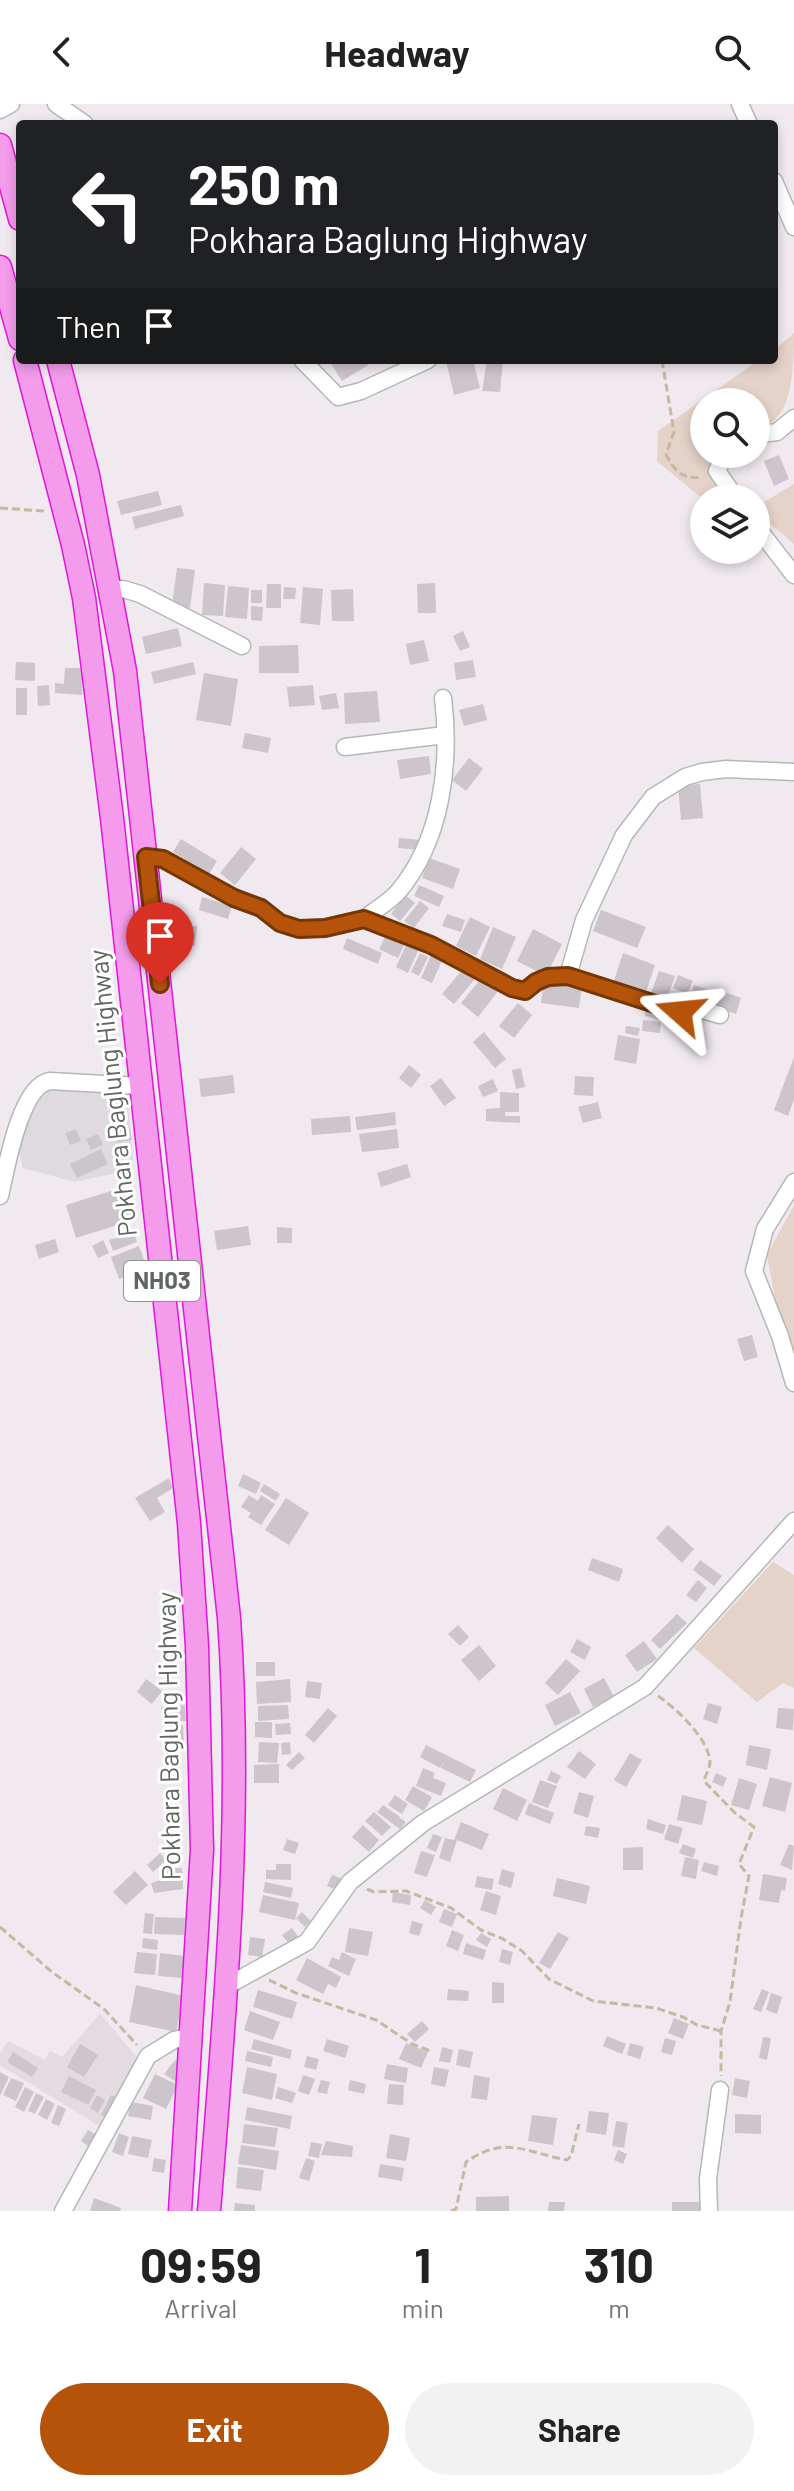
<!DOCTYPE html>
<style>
body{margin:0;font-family:Barlow,sans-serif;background:#f2f2f2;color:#222;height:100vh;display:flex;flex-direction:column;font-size:30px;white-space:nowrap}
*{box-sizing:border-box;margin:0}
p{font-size:26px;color:#767676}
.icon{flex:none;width:44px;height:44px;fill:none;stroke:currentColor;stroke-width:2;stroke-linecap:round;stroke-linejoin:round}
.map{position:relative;height:2107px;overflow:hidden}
.details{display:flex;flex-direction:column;background:#fff;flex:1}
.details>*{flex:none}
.hud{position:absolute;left:16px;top:16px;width:762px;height:244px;border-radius:8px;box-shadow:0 4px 12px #0003;background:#202124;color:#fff;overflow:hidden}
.tools{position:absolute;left:690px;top:284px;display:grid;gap:16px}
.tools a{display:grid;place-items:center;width:80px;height:80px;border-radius:50%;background:#fff;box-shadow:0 4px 12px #0003;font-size:40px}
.pin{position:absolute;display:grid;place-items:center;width:68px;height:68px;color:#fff;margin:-82px -34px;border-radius:50% 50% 50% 0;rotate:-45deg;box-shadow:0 0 8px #0007}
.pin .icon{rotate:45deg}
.me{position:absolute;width:88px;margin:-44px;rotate:288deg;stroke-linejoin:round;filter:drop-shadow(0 0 6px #0008)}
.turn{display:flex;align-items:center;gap:28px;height:168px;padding:0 40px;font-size:36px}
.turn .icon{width:104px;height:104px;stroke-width:2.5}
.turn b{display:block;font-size:56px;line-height:68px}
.then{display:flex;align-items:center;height:76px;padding:0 40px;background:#0003;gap:16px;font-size:30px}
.eta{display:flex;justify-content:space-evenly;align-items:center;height:136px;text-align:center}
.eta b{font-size:48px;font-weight:700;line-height:56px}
.cta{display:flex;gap:16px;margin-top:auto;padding:16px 40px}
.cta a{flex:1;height:92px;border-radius:48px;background:#b45309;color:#fff;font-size:32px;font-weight:700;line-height:92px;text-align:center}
.cta a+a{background:#f2f2f2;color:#222}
header{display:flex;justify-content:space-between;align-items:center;height:104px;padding:0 40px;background:#fff;font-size:36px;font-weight:700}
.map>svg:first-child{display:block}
</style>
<header><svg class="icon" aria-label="back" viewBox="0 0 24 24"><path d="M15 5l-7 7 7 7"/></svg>Headway<svg class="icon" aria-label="search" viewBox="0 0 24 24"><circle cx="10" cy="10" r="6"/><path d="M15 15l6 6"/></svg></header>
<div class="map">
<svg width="794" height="2107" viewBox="0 0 794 2107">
<rect width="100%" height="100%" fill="#f0e9ef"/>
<path fill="#dfdadf" d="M126 974 134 1065 75 1078 23 1064 17 1041 41 976Z"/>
<path fill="#e3dae2" d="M100 1910 141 1958 106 2026 0 1961V1949L8 1937 45 1956 50 1947 62 1953Z"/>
<g fill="#e5d2c8">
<path d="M794 229C794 261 794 320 756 325V298H704V350H718C709 368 715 379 726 394H704V396L657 357 658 327 759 256H774V246Z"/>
<path d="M794 380V440L756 408V403Z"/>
<path d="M794 1101V1248L775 1195 767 1151Z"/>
<path d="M773 1458 794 1471V1584L783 1579 757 1598 694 1544Z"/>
</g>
<g fill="#ccc5cc">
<path d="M333 256H376L342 277 330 258Z"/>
<path d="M473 256 480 284 454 291 446 257Z"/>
<path d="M487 256H503L500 288 482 287Z"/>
<path d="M779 351 789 375 774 382 764 357Z"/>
<path d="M158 387 162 401 121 411 117 397Z"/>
<path d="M181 401 184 412 135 425 132 413Z"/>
<path d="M177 464 195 466 190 504 172 501Z"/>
<path d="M204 479 225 481 223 512 202 511Z"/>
<path d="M435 479 436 509H418L417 480Z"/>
<path d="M267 480H281V504H266Z"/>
<path d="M228 482 249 484 247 515 225 513Z"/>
<path d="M284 483 296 484 295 495H283Z"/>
<path d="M303 483 323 485 320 521 300 519Z"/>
<path d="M353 485 354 517H332L331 486Z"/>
<rect x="251" y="486" width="11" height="13"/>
<path d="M251 502 263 503 262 517 251 516Z"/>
<path d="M178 524 182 542 146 550 142 533Z"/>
<path d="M463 527 470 543 460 547 453 532Z"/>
<path d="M424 536 429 557 410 561 406 540Z"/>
<path d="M298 541 299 569H259V542Z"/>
<path d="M473 556 476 573 456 576 454 559Z"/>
<path d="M16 558 35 559V577L15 576Z"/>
<path d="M193 558 196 570 154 580 151 568Z"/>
<path d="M65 564H83L82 591 55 589V579L64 580Z"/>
<path d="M204 569 238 575 231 622 196 616Z"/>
<path d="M49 581 50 601 38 602 37 582Z"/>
<path d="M313 581 315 601 289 603 287 583Z"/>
<rect x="16" y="584" width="11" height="27"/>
<path d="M377 587 380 618 345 620 344 589Z"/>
<path d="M336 589 339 604 322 606 319 592Z"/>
<path d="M483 600 487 616 464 622 459 606Z"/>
<path d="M245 629 271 634 268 649 242 644Z"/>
<path d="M429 652 431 670 400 675 397 656Z"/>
<path d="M469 654 483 665 466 687 452 676Z"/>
<path d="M700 680 703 714 681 716 678 682Z"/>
<path d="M399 734 422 736 421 746 398 744Z"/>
<path d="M181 735 217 757 209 770 173 748Z"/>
<path d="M241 743 256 755 235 781 220 769Z"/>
<path d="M429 754 460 765 453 785 422 774Z"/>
<path d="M419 781 444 792 439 803 414 792Z"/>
<path d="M405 791 415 799 400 817 391 810Z"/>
<path d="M202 793 232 802 228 815 199 806Z"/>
<path d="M420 797 429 804 414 824 404 817Z"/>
<path d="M601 806 646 823 637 844 593 827Z"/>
<path d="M447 810 465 816 461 828 442 822Z"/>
<path d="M470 813 490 823 476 852 456 842Z"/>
<path d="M179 821 197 822 195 842 177 841Z"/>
<path d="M493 823 516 833 502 865 480 855Z"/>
<path d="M533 825 562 840 546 872 517 857Z"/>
<path d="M387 829 406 837 398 854 379 845Z"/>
<path d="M347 834 382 849 378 860 343 845Z"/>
<path d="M407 839 419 845 408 869 396 863Z"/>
<path d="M433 847 444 852 432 879 421 874Z"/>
<path d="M420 849 428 853 419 872 411 868Z"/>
<path d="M623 849 655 861 644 894 612 883Z"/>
<path d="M463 865 475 875 454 900 442 890Z"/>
<path d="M659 867 675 872 666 898 650 892Z"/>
<path d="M678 871 693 877 687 890 673 884Z"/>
<path d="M482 873 499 886 478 913 461 899Z"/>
<path d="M544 877 582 882 579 904 541 899Z"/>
<path d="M694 881 711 887 708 897 691 891Z"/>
<path d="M716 885 741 894 736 910 711 901Z"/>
<path d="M518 899 532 911 514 934 499 922Z"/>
<path d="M646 905 662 908 661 916 645 912Z"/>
<path d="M643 916 661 918 660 929 642 927Z"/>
<path d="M626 922 640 924 638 932 625 929Z"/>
<path d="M484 928 506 955 495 964 473 938Z"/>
<path d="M618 931 640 935 636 960 614 956Z"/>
<path d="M794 953V995L788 1012 774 1006Z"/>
<path d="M409 961 421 971 411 984 399 974Z"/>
<path d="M521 964 525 983 516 985 512 966Z"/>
<path d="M233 971 235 989 201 993 199 975Z"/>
<path d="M575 972 594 973 593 992 574 991Z"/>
<path d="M441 974 456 994 444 1002 430 982Z"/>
<path d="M493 975 498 987 483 993 478 982Z"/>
<path d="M500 988 519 989V1008H505V1012H520V1019L486 1017V1005L500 1004Z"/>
<path d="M598 998 602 1014 583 1019 578 1003Z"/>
<path d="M395 1008 396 1021 357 1026 355 1013Z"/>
<path d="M350 1012 351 1028 312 1031 311 1015Z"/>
<path d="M76 1025 81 1037 70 1041 65 1029Z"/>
<path d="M130 1025 132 1036 117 1038 116 1027Z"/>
<path d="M397 1025 399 1044 362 1048 359 1030Z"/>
<path d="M98 1030 103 1041 91 1046 86 1035Z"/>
<path d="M101 1045 108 1060 77 1074 70 1060Z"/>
<path d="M407 1060 411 1073 381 1083 377 1069Z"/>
<path d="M127 1082 137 1115 76 1134 66 1101Z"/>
<path d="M248 1122 251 1141 217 1146 214 1127Z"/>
<path d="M277 1123 292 1124V1139H277Z"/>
<path d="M134 1128 137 1138 113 1147 109 1136Z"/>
<path d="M55 1135 59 1148 39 1155 35 1141Z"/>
<path d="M103 1136 109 1149 98 1154 92 1142Z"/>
<path d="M139 1142 147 1164 119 1175 111 1153Z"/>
<path d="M752 1231 758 1253 744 1257 737 1235Z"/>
<path d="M243 1370 261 1379 256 1390 238 1382Z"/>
<path d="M169 1374 173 1384 157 1394 165 1408 150 1417 135 1394Z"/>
<path d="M264 1380 280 1390 276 1397 260 1387Z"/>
<path d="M249 1391 258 1397 261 1391 275 1400 261 1421 248 1413 251 1409 241 1403Z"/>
<path d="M286 1394 309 1409 289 1441 265 1426Z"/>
<path d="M668 1421 694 1445 682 1459 656 1434Z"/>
<path d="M592 1454 623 1465 619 1478 588 1466Z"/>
<path d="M700 1456 722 1472 714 1482 693 1466Z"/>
<path d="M698 1476 707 1484 696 1498 686 1491Z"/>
<path d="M677 1510 687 1519 660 1545 651 1536Z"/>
<path d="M458 1521 469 1533 460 1542 448 1530Z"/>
<path d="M577 1535 591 1543 585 1556 570 1548Z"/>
<path d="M644 1537 657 1555 637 1568 625 1551Z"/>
<path d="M479 1541 496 1562 479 1577 461 1556Z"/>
<path d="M566 1555 580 1567 558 1591 545 1579Z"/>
<rect x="256" y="1558" width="19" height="14"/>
<path d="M604 1574 614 1593 593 1603 584 1585Z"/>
<path d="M146 1575 162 1587 152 1600 137 1588Z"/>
<path d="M290 1575 291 1598 257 1600 256 1578Z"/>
<path d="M307 1577 322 1579 320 1595 305 1593Z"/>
<path d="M570 1588 581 1609 555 1622 545 1601Z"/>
<path d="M708 1599 722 1603 717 1620 703 1615Z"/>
<path d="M185 1601 186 1617 162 1619 161 1603Z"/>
<path d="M288 1601 289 1615 258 1617V1602Z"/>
<path d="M328 1604 337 1612 314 1639 305 1631Z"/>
<path d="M778 1604 794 1605 793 1626 776 1624Z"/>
<path d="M255 1618H272V1634L255 1633Z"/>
<path d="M290 1619 291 1630 276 1631 275 1620Z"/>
<path d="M183 1621 184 1638 165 1639 164 1622Z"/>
<path d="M259 1638 279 1639 277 1659 258 1658Z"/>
<path d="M290 1638 291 1650 282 1651 281 1639Z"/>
<path d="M426 1641 476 1666 470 1678 441 1664 445 1657 440 1664 420 1653Z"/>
<path d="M749 1641 771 1645 767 1666 746 1661Z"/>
<path d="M579 1647 596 1660 585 1675 567 1663Z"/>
<path d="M299 1648 305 1654 292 1666 286 1661Z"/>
<path d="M630 1649 642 1656 626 1683 614 1676Z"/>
<path d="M279 1660V1679H254V1661Z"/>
<path d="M423 1664 435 1669 433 1674 446 1679 441 1692 416 1682Z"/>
<path d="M551 1667 561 1672 557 1680 547 1676Z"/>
<path d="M716 1669 727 1674 723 1683 712 1678Z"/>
<path d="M770 1673 792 1679 785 1708 762 1702Z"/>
<path d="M739 1674 757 1680 749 1706 731 1701Z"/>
<path d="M540 1676 557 1682 548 1704 532 1698Z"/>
<path d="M413 1682 432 1693 424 1707 405 1696Z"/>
<path d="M503 1684 527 1696 517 1717 493 1705Z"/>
<path d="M579 1688 594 1692 588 1714 573 1709Z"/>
<path d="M395 1691 408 1700 402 1710 388 1701Z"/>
<path d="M682 1691 707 1697 702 1721 677 1716Z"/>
<path d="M529 1699 554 1709 550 1720 525 1710Z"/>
<path d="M383 1701 400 1713 398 1716 400 1714 406 1718 400 1725 377 1708Z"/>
<path d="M374 1708 391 1723 382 1732 365 1717Z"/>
<path d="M648 1715 666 1721 663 1730 646 1725Z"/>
<path d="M461 1718 489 1730 482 1746 457 1736 450 1758 439 1754 445 1734 454 1736Z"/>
<path d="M669 1720 683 1724 678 1740 664 1735Z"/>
<path d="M363 1721 379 1736 369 1748 352 1733Z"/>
<path d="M586 1722 600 1724 598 1734 584 1731Z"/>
<path d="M433 1730 442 1733 436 1748 427 1744Z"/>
<path d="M287 1735 299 1739 295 1750 283 1746Z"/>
<path d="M683 1740 696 1745 693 1754 679 1749Z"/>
<path d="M789 1740 794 1742 792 1766 780 1761Z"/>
<path d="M643 1743V1766H623V1744Z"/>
<path d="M421 1747 435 1751 427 1773 414 1769Z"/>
<path d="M160 1749 166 1756 153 1768 147 1761Z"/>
<path d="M685 1753 699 1756 696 1775 681 1772Z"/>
<path d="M704 1758 719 1762 717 1772 701 1767Z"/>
<path d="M276 1760H291V1776L266 1775V1766H276Z"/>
<path d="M182 1764 183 1785 154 1789 151 1779 161 1776V1765Z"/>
<path d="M502 1765 515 1769 511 1784 498 1780Z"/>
<path d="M135 1767 148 1781 126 1801 113 1788Z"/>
<path d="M763 1770 787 1774 785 1787 781 1786 779 1799 759 1796Z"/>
<path d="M332 1771 343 1775 339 1787 327 1782Z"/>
<path d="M477 1772 494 1775 492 1786 475 1783Z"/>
<path d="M557 1774 590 1782 586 1800 553 1792Z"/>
<path d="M265 1778 293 1784 291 1794 263 1788Z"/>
<path d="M486 1787 501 1792 496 1811 480 1806Z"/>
<path d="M393 1788 411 1791 410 1801 392 1798Z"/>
<path d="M263 1791 299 1799 295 1816 259 1808Z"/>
<path d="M425 1796 436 1803 431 1811 420 1804Z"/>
<path d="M444 1805 457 1810 452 1823 439 1818Z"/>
<path d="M302 1808 311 1817 305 1823 296 1814Z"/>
<path d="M145 1809 154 1810 152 1830 143 1829Z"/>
<path d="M155 1813 185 1814 184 1831 154 1830Z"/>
<path d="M412 1817 423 1820 419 1832 409 1829Z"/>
<path d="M292 1824 299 1834 290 1841 282 1831Z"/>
<path d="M349 1824 373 1828 368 1852 345 1848Z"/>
<path d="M452 1826 464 1831 458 1847 446 1842Z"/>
<path d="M558 1828 569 1834 550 1865 539 1859Z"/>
<path d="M481 1829 491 1835 487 1843 476 1836Z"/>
<path d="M250 1833 265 1835 262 1853 248 1851Z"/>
<path d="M143 1834 158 1836 157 1846 142 1844Z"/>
<path d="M466 1839 486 1846 483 1856 463 1850Z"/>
<path d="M502 1845 513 1848 510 1861 499 1858Z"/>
<path d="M137 1848 157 1850 155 1871 134 1869Z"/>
<path d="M342 1848 356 1855 349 1872 328 1862 332 1853 339 1856Z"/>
<path d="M160 1849 185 1852 183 1874 158 1872Z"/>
<path d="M307 1854 341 1873 336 1884 328 1880 323 1890 296 1876Z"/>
<path d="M492 1878 504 1879V1899H492Z"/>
<path d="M136 1881 184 1892 176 1928 129 1918Z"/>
<path d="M448 1885 469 1887 468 1897 447 1896Z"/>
<path d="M762 1885 769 1888 761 1908 753 1905Z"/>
<path d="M258 1886 297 1898 292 1915 253 1903Z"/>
<path d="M771 1889 782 1893 777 1910 766 1906Z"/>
<path d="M250 1907 280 1918 273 1936 244 1926Z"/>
<path d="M674 1914 689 1920 683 1935 668 1929Z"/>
<path d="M422 1917 429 1925 415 1938 407 1930Z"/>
<path d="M607 1932 626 1940 622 1950 603 1942Z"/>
<path d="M763 1933 771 1934 767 1956 759 1954Z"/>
<path d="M665 1934 676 1937 672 1951 661 1948Z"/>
<path d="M254 1935 292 1946 290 1955 251 1945Z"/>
<path d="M327 1935 349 1942 345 1954 323 1947Z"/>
<path d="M406 1939 428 1948 421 1964 399 1955Z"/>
<path d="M630 1939 644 1943 640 1955 627 1951Z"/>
<path d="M80 1940 98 1951 84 1973 67 1963Z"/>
<path d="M442 1943 453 1946 450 1959 439 1957Z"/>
<path d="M459 1945 473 1948 470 1964 456 1961Z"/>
<path d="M247 1947 273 1953 271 1963 245 1957Z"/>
<path d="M13 1948 38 1964 32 1973 7 1958Z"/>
<path d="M307 1952 319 1955 316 1966 304 1963Z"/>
<path d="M175 1956 186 1964 176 1978 164 1970Z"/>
<path d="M387 1960 408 1964 406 1979 384 1975Z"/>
<path d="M247 1963 277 1970 272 1996 242 1989Z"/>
<path d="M434 1963 449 1966 445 1983 431 1980Z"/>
<path d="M0 1968 9 1973 0 1992Z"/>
<path d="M155 1970 178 1981 166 2005 143 1994Z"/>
<path d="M303 1971 315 1975 309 1991 298 1987Z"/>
<path d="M474 1971 490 1974 487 1996 471 1994Z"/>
<path d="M69 1972 96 1986 88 2001 61 1988Z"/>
<path d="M11 1974 24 1979 16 1997 3 1991Z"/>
<path d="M735 1974 750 1977 747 1994 732 1991Z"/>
<path d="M321 1976 330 1978 327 1990 317 1988Z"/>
<path d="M350 1976 366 1980 364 1990 348 1986Z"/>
<path d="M389 1980 404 1981 403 2001 387 2000Z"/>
<path d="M25 1983 34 1988 24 2008 15 2003Z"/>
<path d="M278 1983 296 1989 292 1999 275 1994Z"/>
<path d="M36 1989 44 1993 35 2010 28 2007Z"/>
<path d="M97 1991 105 1996 98 2009 90 2004Z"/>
<path d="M111 1991 120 1995 109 2016 101 2011Z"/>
<path d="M46 1995 55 2000 47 2016 38 2011Z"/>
<path d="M131 1998 153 2002 151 2016 128 2012Z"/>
<path d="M58 2001 66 2005 59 2022 51 2019Z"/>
<path d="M247 2003 292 2012 290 2025 245 2016Z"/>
<path d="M589 2007 609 2009 606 2031 586 2028Z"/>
<path d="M735 2010 761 2011V2030L735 2029Z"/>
<path d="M532 2011 557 2014 553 2041 528 2037Z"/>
<path d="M616 2017 628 2019 624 2044 612 2042Z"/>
<path d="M244 2020 278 2024 275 2043 242 2039Z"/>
<path d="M88 2026 98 2032 91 2044 81 2037Z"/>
<path d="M119 2029 129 2033 123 2052 112 2048Z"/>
<path d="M390 2030 410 2034 406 2057 386 2054Z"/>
<path d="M132 2032 152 2036 148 2054 128 2050Z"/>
<path d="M326 2037 353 2042 352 2053 321 2051Z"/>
<path d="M311 2038 322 2040 319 2054 308 2052Z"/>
<path d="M241 2041 279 2047 276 2066 238 2060Z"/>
<path d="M618 2046 627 2050 623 2060 614 2056Z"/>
<path d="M154 2054 166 2056 164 2069 152 2067Z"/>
<path d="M306 2054 315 2057 309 2077 299 2074Z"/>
<path d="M380 2060 404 2064 402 2077 378 2073Z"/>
<path d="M238 2063 264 2066 261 2087 236 2084Z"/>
<path d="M509 2092V2107H476V2093Z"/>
<path d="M94 2094 121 2104 120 2107H90Z"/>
<path d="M549 2098H565L564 2107H548Z"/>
<rect x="672" y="2098" width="28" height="9"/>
<path d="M235 2099 255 2101V2107H234Z"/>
</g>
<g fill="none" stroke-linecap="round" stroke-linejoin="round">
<g stroke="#b3b9b3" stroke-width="19">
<g id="minor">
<path d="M56 0 85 20"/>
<path d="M740 0 749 20"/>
<path d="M0 6 11 0"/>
<path d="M774 77 794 123"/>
<path d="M302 256 338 293 361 287 428 256"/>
<path d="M756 331 777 328 794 314"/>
<path d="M725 350 717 367 736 394"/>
<path d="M756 422 794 471"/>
<path d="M111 486 123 485 140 490 242 542"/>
<path d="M345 643 445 631"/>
<path d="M146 753 163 755 234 794 261 804 280 819 299 825 325 824 364 815 431 841 512 884 525 887C539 875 550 873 568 872L584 816 624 731 653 693 685 673 702 668 726 665 794 668"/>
<path d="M364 815C375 806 389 798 398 788 442 736 451 659 443 594"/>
<path d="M568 872 680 908 688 902 720 911"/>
<path d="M794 1078 765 1125 754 1167 780 1232 794 1279"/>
<path d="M0 1092C6 1066 20 981 50 977L140 982"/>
<path d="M225 1883 307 1838 350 1778 423 1719 645 1583 794 1417"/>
<path d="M63 2107 148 1952 174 1936 192 1932"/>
<path d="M709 2107 708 2075 720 1986"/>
</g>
</g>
<g stroke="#e415da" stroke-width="25">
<g id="highway">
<path d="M0 41 20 115"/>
<path d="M0 163 20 235"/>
<path d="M25 256 73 441 84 494 112 714 189 1419 197 1542 202 1746 180 2107"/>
<path d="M58 256 88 371 125 567 229 1514C243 1712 225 1909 209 2107"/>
</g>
</g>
<g stroke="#c5b9a1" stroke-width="3" stroke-dasharray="8 4" stroke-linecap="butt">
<path d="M662 256 674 328 666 350C674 367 683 376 702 373"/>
<path d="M0 404 44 407"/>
<path d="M658 1592C676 1604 709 1635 710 1658 710 1664 705 1672 704 1677L735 1709 754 1723 739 1760 749 1772 741 1814 730 1898 721 1927V1972"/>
<path d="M367 1785 374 1788 406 1787 451 1804 481 1826 503 1835 522 1847 549 1875 593 1897 656 1904 683 1913 697 1921 721 1927"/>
<path d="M0 1823 52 1868 104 1905 137 1941"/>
<path d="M269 1876 296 1889 376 1916 412 1940 433 1948"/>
<path d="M451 2107 456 2105 466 2058C505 2031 525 2048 567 2056L571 2052 579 2020"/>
</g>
<use href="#minor" stroke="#fff" stroke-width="16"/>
<use href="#highway" stroke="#f49beb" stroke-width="22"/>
</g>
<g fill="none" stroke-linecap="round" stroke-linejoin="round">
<g stroke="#753606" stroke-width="20">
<path id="route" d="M160 880 146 753 163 755 234 794 261 804 280 819 299 825 325 824 364 815 431 841 512 884 525 887 536 878 548 873 568 872 680 908"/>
</g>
<use href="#route" stroke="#b45309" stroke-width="14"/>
</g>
<g text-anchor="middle" stroke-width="6" stroke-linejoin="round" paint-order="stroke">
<rect fill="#fff" stroke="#909590" stroke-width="2" x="124" y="1157" width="76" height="40" rx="6"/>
<g font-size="24" font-weight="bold" fill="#606760">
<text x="162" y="1185">NH03</text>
</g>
<g font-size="26" fill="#606760" stroke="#fff">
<text transform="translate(113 989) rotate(-96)" y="9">Pokhara Baglung Highway</text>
<text transform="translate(169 1632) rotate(-91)" y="9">Pokhara Baglung Highway</text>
</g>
</g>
</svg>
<div class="tools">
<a><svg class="icon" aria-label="search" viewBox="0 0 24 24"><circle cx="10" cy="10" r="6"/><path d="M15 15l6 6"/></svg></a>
<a><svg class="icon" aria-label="layers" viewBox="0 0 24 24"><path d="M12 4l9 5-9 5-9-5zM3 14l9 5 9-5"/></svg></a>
</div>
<div class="pin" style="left:160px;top:880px;background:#d93025"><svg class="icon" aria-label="arrive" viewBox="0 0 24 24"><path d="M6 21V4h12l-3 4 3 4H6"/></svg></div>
<svg class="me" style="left:680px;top:908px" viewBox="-20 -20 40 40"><path d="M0-17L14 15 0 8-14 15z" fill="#b45309" stroke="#fff" stroke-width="4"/></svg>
<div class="hud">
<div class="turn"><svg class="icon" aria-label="left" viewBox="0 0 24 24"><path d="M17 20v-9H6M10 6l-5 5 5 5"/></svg><div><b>250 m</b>Pokhara Baglung Highway</div></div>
<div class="then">Then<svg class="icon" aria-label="arrive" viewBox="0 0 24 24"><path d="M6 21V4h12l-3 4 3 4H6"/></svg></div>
</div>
</div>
<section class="details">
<div class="eta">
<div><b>09:59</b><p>Arrival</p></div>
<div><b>1</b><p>min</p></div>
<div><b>310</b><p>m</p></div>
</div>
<div class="cta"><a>Exit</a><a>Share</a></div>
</section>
